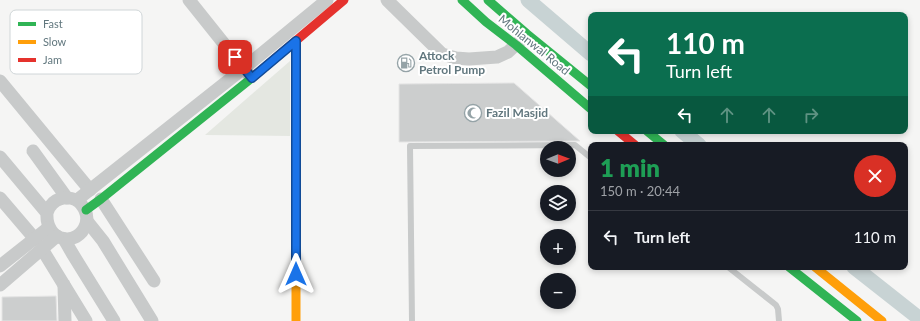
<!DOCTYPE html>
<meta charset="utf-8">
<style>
body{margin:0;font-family:Lato,sans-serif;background:#242831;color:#f1f3f6;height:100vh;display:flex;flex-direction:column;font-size:15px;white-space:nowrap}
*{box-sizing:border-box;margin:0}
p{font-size:13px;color:#9ea1a6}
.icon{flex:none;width:22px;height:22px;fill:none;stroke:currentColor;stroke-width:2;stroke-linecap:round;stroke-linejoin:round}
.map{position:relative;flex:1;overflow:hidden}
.panel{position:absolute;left:588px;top:142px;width:320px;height:128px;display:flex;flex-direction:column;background:#171b24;border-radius:8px;box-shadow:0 2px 6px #0003}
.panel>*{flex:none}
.hud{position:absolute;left:588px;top:12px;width:320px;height:122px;border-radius:8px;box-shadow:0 2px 6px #0003;background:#0b6e4f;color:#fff;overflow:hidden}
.needle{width:26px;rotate:89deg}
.buttons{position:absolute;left:540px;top:141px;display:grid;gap:8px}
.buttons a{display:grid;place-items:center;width:36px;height:36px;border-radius:50%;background:#171b24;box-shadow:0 2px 6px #0003;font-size:20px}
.pin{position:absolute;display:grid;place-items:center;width:34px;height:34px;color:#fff;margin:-17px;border-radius:8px;box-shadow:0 2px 6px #0006}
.me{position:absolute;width:44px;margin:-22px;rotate:0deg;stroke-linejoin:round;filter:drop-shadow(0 0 3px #0008)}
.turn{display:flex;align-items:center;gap:14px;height:84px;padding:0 12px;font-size:18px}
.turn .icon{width:52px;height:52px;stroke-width:2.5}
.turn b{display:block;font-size:28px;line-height:34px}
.lanes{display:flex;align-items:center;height:38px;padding:0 12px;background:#0003;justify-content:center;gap:20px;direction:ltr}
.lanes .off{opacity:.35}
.round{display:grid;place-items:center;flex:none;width:42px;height:42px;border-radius:21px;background:#242831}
.summary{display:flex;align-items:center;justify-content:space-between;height:68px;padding:0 12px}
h1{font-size:24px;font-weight:800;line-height:30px;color:#1e9e55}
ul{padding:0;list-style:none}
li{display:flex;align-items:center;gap:12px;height:52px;padding:0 12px;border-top:1px solid #363941}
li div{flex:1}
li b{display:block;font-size:15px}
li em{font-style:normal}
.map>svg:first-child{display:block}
</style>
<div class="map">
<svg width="920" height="321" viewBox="0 0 920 321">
<rect width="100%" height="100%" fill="#f5f5f4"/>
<path fill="#e4e7e1" d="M290 61V136L205 135Z"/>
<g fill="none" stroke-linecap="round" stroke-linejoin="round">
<g stroke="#c8d3d4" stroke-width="15">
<path d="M528 0 591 54"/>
<path d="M682 131 699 145"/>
<path d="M854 267 920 319"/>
</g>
</g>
<g fill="#cccece" stroke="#e4e4e4">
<path d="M514 83 580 141 399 142V84Z"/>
<path d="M56 296 57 321H2V297Z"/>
</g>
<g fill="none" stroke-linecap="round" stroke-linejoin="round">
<g stroke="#c8caca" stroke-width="6">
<path d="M728 267 776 305 778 309 779 321"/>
<path d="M412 321 410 146 575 145 591 158"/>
</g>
<g stroke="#c8caca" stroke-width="13">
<path d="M189 0 249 75"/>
<path d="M387 0 442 54 456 58 469 59 497 57 508 52 522 39"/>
<path d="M0 81 90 190"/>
<path d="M33 151 67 198"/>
<path d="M0 157 47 213C45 242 78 248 86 224 88 217 86 210 81 204 74 196 61 196 53 203 50 206 48 209 47 213"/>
<path d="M0 198 35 239"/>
<path d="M101 199 154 281"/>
<path d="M77 200 244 68 327 0"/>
<path d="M87 221 103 241 152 321"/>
<path d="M64 239 72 253 114 321"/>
<path d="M42 249 86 321"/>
<path d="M0 266 48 228"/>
<path d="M0 285 57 236"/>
<path d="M64 285 65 321"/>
</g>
<g stroke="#30b455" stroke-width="9">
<path d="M462 0 486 22 516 45 591 109"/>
<path d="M488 0 527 34 591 86"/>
<path d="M647 131 664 145"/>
<path d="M86 210 101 199 253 77"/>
<path d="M789 267 857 321"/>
</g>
<g stroke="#ff9f0a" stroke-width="9">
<path d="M296 41V321"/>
<path d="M815 267 882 321"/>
</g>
<g stroke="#e5322d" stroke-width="9">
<path d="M253 77 344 0"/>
<path d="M618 131 635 145"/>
</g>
</g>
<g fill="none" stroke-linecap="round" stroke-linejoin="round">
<g stroke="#114b97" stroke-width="10">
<path id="route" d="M235 57 252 78 296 41V274"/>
</g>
<use href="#route" stroke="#1a73e8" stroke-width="7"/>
</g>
<defs>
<g id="fuel-ring" transform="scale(0.9)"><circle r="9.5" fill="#fff" stroke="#95a3a7" stroke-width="1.5"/><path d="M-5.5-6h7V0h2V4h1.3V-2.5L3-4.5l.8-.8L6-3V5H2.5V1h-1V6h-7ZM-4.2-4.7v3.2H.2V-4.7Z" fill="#95a3a7"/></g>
<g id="mosque-ring" transform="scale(0.9)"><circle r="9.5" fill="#fff" stroke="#95a3a7" stroke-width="1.5"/><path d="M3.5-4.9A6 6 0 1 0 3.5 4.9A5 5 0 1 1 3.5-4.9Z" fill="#95a3a7"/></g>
</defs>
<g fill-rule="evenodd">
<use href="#fuel-ring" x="406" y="63"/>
<use href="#mosque-ring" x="473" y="113"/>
</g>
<g text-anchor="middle" stroke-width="4" stroke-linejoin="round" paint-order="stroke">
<g font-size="12" fill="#61777e" stroke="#fff">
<text transform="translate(534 45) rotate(39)" y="4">Mohlanwal Road</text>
</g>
<g font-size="12" font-weight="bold" fill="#61777e" stroke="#fff" text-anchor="start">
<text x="419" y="60">Attock<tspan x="419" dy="14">Petrol Pump</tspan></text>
<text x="486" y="117">Fazil Masjid</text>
</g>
</g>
<rect x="10" y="10" width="132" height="64" rx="6" fill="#fff" stroke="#d0d6d8" stroke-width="1"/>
<rect x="18" y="22" width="18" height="4" fill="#30b455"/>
<rect x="18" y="40" width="18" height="4" fill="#ff9f0a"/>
<rect x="18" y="58" width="18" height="4" fill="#e5322d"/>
<g font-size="11" fill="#61777e">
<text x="43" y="28">Fast</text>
<text x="43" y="46">Slow</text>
<text x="43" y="64">Jam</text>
</g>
</svg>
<div class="buttons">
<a><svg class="needle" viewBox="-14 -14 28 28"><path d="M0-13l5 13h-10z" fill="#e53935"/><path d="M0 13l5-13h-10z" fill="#9ea1a6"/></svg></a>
<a><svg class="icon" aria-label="layers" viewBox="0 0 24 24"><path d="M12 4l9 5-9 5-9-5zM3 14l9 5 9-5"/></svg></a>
<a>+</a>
<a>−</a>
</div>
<div class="pin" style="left:235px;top:57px;background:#d93025"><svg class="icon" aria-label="arrive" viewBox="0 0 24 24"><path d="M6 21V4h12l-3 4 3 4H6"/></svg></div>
<svg class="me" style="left:296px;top:274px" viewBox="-20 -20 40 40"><path d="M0-17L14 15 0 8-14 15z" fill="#1a73e8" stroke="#fff" stroke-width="4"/></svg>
<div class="hud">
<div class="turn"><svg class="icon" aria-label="left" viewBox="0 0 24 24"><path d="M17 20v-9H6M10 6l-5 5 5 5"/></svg><div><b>110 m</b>Turn left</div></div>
<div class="lanes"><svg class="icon" aria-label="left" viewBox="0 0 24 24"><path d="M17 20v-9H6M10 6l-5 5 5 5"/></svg><svg class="icon off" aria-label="ahead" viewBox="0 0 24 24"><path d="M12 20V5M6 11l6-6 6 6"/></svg><svg class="icon off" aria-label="ahead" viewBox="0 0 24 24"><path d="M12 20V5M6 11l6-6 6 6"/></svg><svg class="icon off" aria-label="right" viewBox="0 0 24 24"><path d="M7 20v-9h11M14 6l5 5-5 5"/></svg></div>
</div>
<section class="panel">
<div class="summary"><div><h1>1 min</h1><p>150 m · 20:44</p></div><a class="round" style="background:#d93025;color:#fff"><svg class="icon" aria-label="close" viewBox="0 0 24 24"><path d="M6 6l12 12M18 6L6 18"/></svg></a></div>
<ul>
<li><svg class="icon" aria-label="left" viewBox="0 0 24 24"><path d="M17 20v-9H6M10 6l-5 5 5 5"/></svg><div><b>Turn left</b></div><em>110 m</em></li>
</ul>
</section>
</div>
